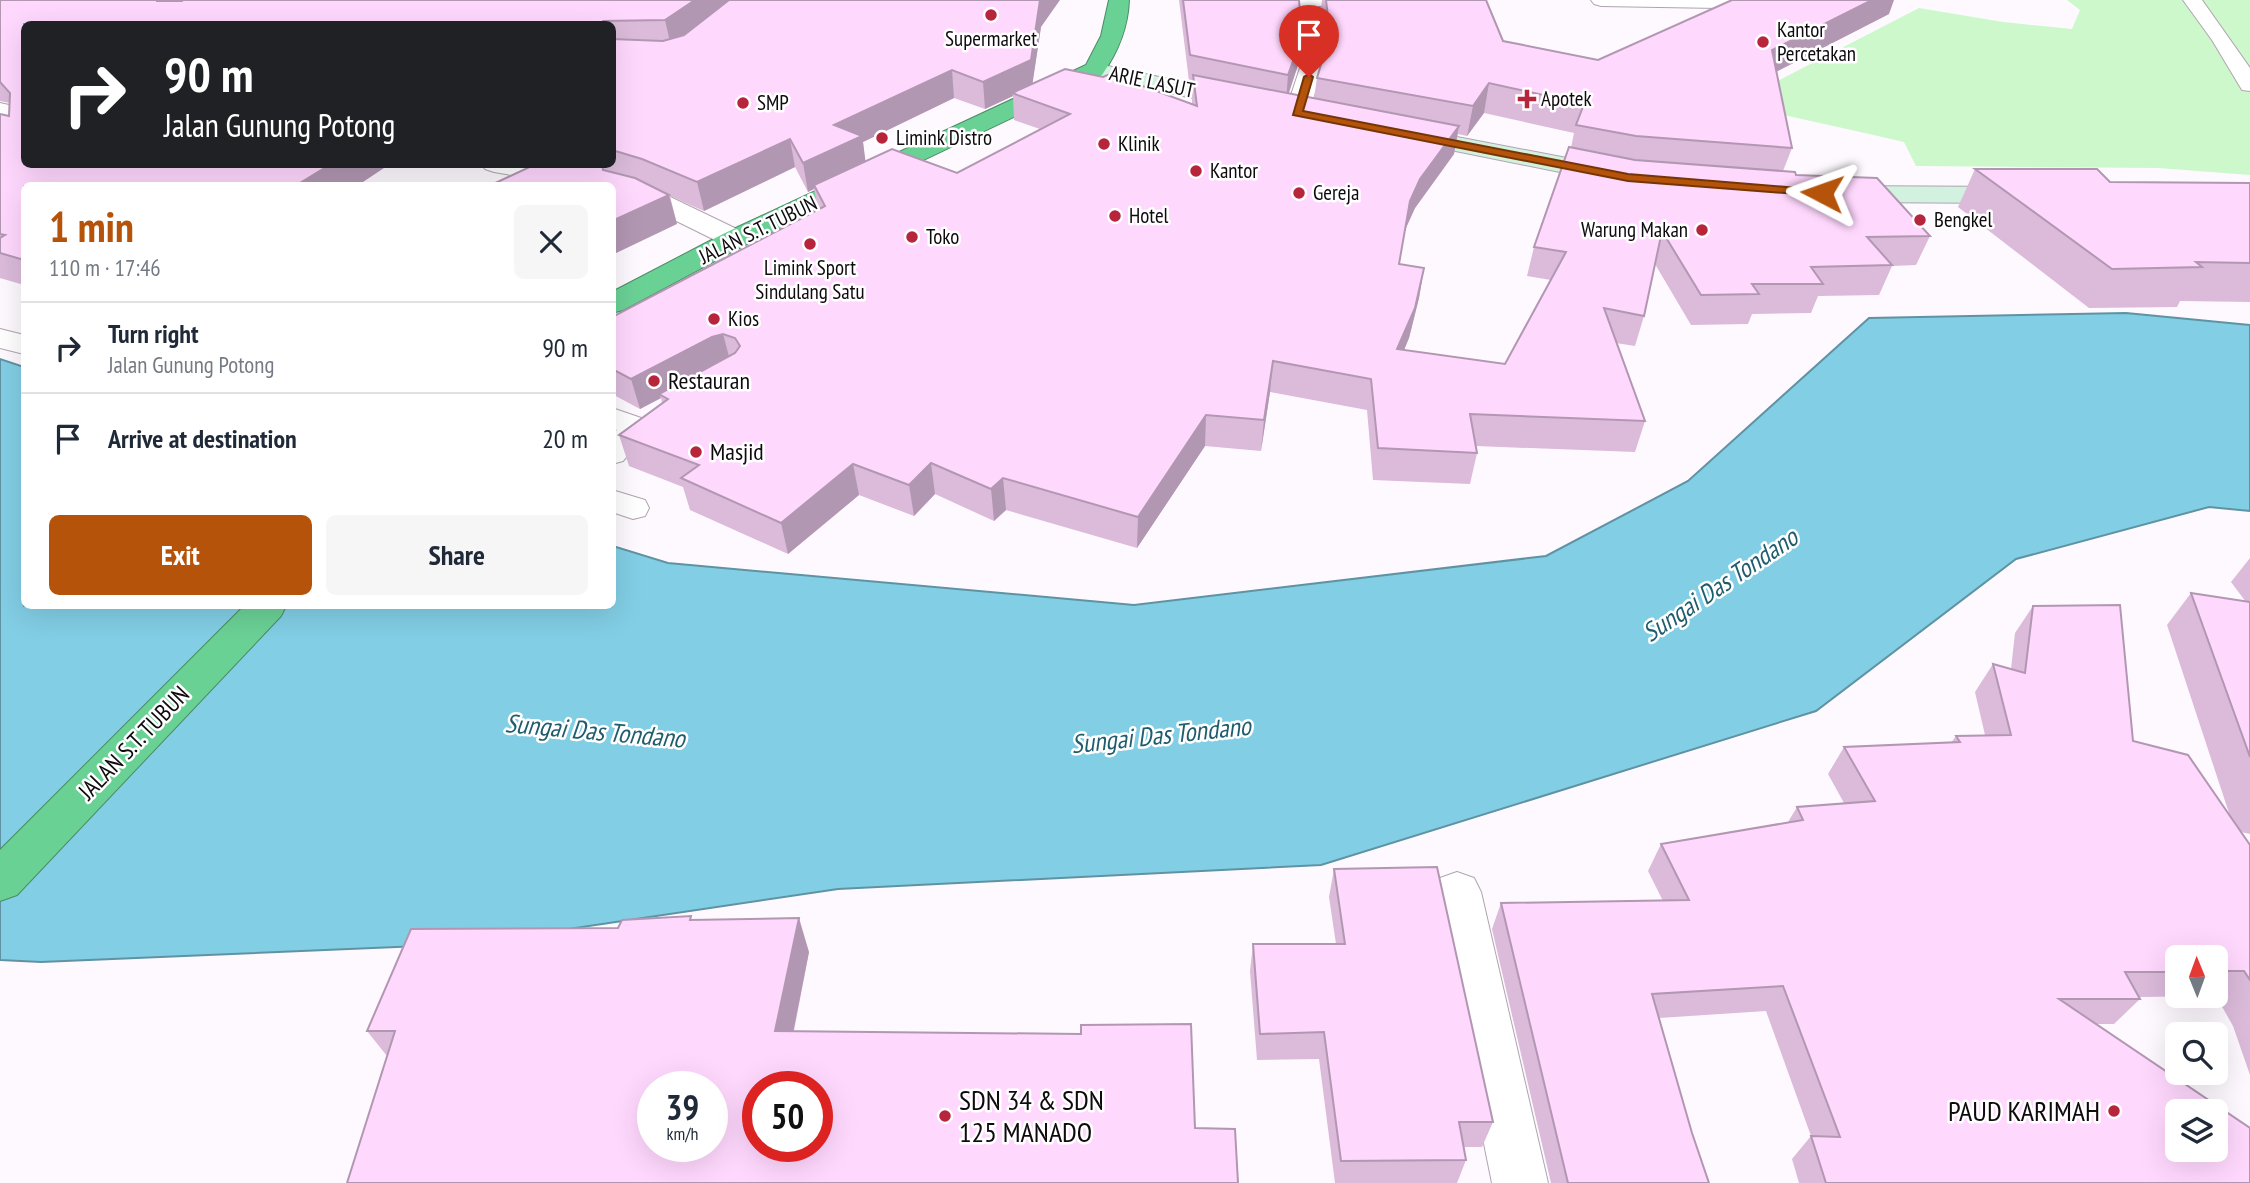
<!DOCTYPE html>
<meta charset="utf-8">
<style>
body{margin:0;font-family:"PT Sans Narrow",sans-serif;background:#f6f6f7;color:#1f2937;height:100vh;display:flex;flex-direction:column;font-size:26px;white-space:nowrap}
*{box-sizing:border-box;margin:0}
p{font-size:23px;color:#747a83}
.icon{flex:none;width:38px;height:38px;fill:none;stroke:currentColor;stroke-width:2;stroke-linecap:round;stroke-linejoin:round}
.map{position:relative;flex:1;overflow:hidden}
.panel{position:absolute;left:21px;top:182px;width:595px;height:427px;display:flex;flex-direction:column;background:#fff;border-radius:10px;box-shadow:0 7px 28px #0002}
.panel>*{flex:none}
.top-card{position:absolute;left:21px;top:21px;width:595px;height:147px;border-radius:10px;box-shadow:0 7px 28px #0002;background:#202124;color:#fff;overflow:hidden}
.needle{width:46px;rotate:359deg}
.buttons{position:absolute;left:2165px;top:945px;display:grid;gap:14px}
.buttons a{display:grid;place-items:center;width:63px;height:63px;border-radius:10px;background:#fff;box-shadow:0 7px 28px #0002;font-size:35px}
.speed{position:absolute;left:637px;top:1071px;display:flex;gap:14px;font-size:35px;font-weight:700;text-align:center}
.speed>*{display:grid;place-content:center;width:91px;height:91px;border-radius:50%;background:#fff;box-shadow:0 7px 28px #0002;line-height:1}
.speed small{font-size:18px;font-weight:400}
.speed .limit{border:10px solid #d22;background:#fff;color:#111}
.pin{position:absolute;display:grid;place-items:center;width:60px;height:60px;color:#fff;margin:-72px -30px;border-radius:50% 50% 50% 0;rotate:-45deg;box-shadow:0 0 7px #0007}
.pin .icon{rotate:45deg}
.me{position:absolute;width:77px;margin:-38px;rotate:274deg;stroke-linejoin:round;filter:drop-shadow(0 0 5px #0008)}
.turn{display:flex;align-items:center;gap:24px;height:147px;padding:0 28px;font-size:32px}
.turn .icon{width:91px;height:91px;stroke-width:2.5}
.turn b{display:block;font-size:49px;line-height:60px}
.round{display:grid;place-items:center;flex:none;width:74px;height:74px;border-radius:10px;background:#f6f6f7}
.summary{display:flex;align-items:center;justify-content:space-between;height:119px;padding:0 28px}
h1{font-size:42px;font-weight:700;line-height:52px;color:#b45309}
.button{display:flex;gap:14px;margin-top:auto;padding:14px 28px}
.button a{flex:1;height:80px;border-radius:10px;background:#b45309;color:#fff;font-size:28px;font-weight:700;line-height:80px;text-align:center}
.button a+a{background:#f6f6f7;color:#1f2937}
ul{padding:0;list-style:none}
li{display:flex;align-items:center;gap:21px;height:91px;padding:0 28px;border-top:2px solid #e0e1e3}
li div{flex:1}
li b{display:block;font-size:26px}
li em{font-style:normal}
.map>svg:first-child{display:block}
</style>
<div class="map">
<svg width="2250" height="1183" viewBox="0 0 2250 1183">
<rect width="100%" height="100%" fill="#fef9fe"/>
<path fill="#cdf8cc" d="M2067 0H2250V175L2158 168 1916 166 1904 142C1848 128 1791 118 1735 103L1919 8 2003 22 2072 29 2080 10Z"/>
<path fill="#82cee5" stroke="#5f93a4" stroke-width="2" d="M2126 313 2250 325V511L2209 507 2016 559 1816 711 1321 865 838 889 468 944 41 962 0 960V359L24 367V606H612L613 546 668 563 1134 605 1546 556 1688 481 1869 318Z"/>
<g fill="none" stroke-linecap="round" stroke-linejoin="round">
<g stroke="#afa5af" stroke-width="2">
<g id="lane">
<path d="M2183 0H2202L2250 68V91L2242 90 2212 40Z"/>
<path d="M612 408 647 420 651 427 623 461 612 464V434L617 430 612 428Z"/>
<path d="M612 490 645 500 649 508 645 516 633 519 612 512Z"/>
</g>
</g>
<g stroke="#afa5af" stroke-width="2">
<g id="street">
<path d="M1297 0H1455L1452 4 1445 6H1318L1324 62 1309 113 1306 118 1297 120 1288 118 1285 113 1302 62Z"/>
<path d="M1591 0H1786L1788 3 1785 7 1778 9 1601 6 1594 4Z"/>
<path d="M0 103 9 105 24 121V142L15 140 0 124Z"/>
<path d="M481 164H543L586 172 590 178 586 184 575 186 494 172 485 169Z"/>
<path d="M612 179 662 193 745 233 749 239 745 245 735 247 725 245 644 205 612 196V186H600L603 181Z"/>
<path d="M0 329 24 335V354L0 348Z"/>
<path d="M1457 872 1474 878 1481 892 1548 1183H1492L1433 892 1440 878Z"/>
</g>
</g>
<g stroke="#afa5af" stroke-width="2">
<g id="secondary">
<path d="M1094 63 1243 95 1251 97 1255 102 1251 107 1243 109 1086 75 1083 70 1086 65Z"/>
<path d="M1405 127 1614 167 1623 169 1627 175 1623 181 1614 183 1396 139 1393 134 1396 129Z"/>
<path d="M1841 186 2015 187 2024 189 2028 195 2024 201 2015 203 1841 202 1832 200 1828 194 1832 188Z"/>
</g>
</g>
<g stroke="#4a8b66" stroke-width="2">
<g id="highway">
<path d="M1109 0H1129C1128 28 1118 52 1102 75L745 245 623 310 612 313V292L725 233 1086 65 1101 36Z"/>
<path d="M244 606H286L281 616 17 895 0 901V850Z"/>
</g>
</g>
<use href="#lane" fill="#fff" fill-rule="evenodd"/>
<use href="#street" fill="#fff" fill-rule="evenodd"/>
<use href="#secondary" fill="#d2f1df" fill-rule="evenodd"/>
<use href="#highway" fill="#6ad195" fill-rule="evenodd"/>
</g>
<g fill="#dbbada" fill-rule="evenodd">
<path d="M0 0 1041 27 1032 84 1192 105V82L1189 81 1179 0H1299V62L1289 93 1314 98 1317 78 1325 48 1321 9 1322 0H1486L1503 41 1598 60 1889 14 1776 72 1792 148 1783 171 1796 175 1930 236 1916 265 1892 266 1879 295 1818 296 1811 313 1752 314 1748 324 1691 325 1655 264 1644 316 1635 346 1616 343 1645 421 1635 452 1476 446 1477 453 1470 484 1373 480 1367 410 1270 392 1261 451 1205 446 1137 548 1006 510 994 521 935 494 914 516 859 495 788 554 690 510 683 487 629 466 619 435 662 403 661 398 640 409 612 394V317L818 209 814 189 808 192 795 167 704 211 670 196 677 224 536 164H612V24H24V285L0 278V114L9 116 10 103 0 101ZM1013 96 1014 120 1040 129 957 173 865 161 863 142 954 98 985 109ZM1484 113 1574 133 1571 148 1534 247 1527 276 1551 280 1505 364 1404 350 1409 338 1419 298 1424 268 1399 265 1405 230 1415 208 1454 154 1458 134 1467 136Z"/>
<path d="M1975 169 2110 182 2250 183V302L2180 301 2177 307 2089 308 1958 207Z"/>
<path d="M2250 558V834L2241 832 2250 845V1075L2233 1026 2216 996 2140 997V999L2114 1024H2096L2250 1183H1799L1792 1159 1811 1136 1766 1011 1659 1018 1692 1133 1709 1183H1551L1492 929 1501 903 1663 901 1648 871 1661 844 1788 822 1797 807 1844 803 1828 774 1844 747 1951 743 1956 736 1985 735 1975 692 1993 664 2011 669 2015 633 2033 606 2133 741 2230 816 2167 625 2191 593 2246 602 2231 582ZM2177 957H2216V996H2177Z"/>
<path d="M1334 869 1493 1122 1482 1147H1464L1466 1160 1457 1183H1335L1319 1059 1257 1060 1250 971 1253 944H1336L1329 897Z"/>
<path d="M692 920 809 952 794 1031 1195 1128 387 1056 367 1031 618 928Z"/>
</g>
<g fill="#b297b2">
<path d="M695 0H736L671 46 665 20Z"/>
<path d="M1040 0H1060L1041 27 1032 87 1012 93 1013 96 985 109 983 82Z"/>
<path d="M1872 0H1894L1889 14 1762 79 1772 50Z"/>
<path d="M1302 36 1299 62 1286 101 1288 75Z"/>
<path d="M952 70 954 98 863 142 866 165 814 185V189L808 192 803 163 834 125Z"/>
<path d="M1489 83 1484 113 1467 136 1473 106Z"/>
<path d="M1459 126 1454 154 1415 208 1405 230 1410 201 1420 179Z"/>
<path d="M790 139 795 167 704 211 697 182Z"/>
<path d="M331 164H390L357 186H301L300 183Z"/>
<path d="M669 195 677 224 612 255V221Z"/>
<path d="M1424 268 1419 298 1409 338 1392 379 1397 349Z"/>
<path d="M723 334 731 364 659 394 661 398 640 409 631 379 712 337Z"/>
<path d="M1273 361 1270 392 1261 451 1264 420Z"/>
<path d="M1206 415 1205 446 1137 548 1138 517Z"/>
<path d="M931 463 935 494 914 516 909 485Z"/>
<path d="M853 464 859 495 788 554 781 523Z"/>
<path d="M1003 478 1006 510 994 521 991 489Z"/>
<path d="M799 918 809 952 787 1063 775 1031Z"/>
</g>
<g fill="#ffd8fe" stroke="#b297b2" stroke-width="2" fill-rule="evenodd">
<path d="M0 0H157V1H182L183 0H695L665 20 603 21V24H24V164H331L300 183 308 186H24V260L0 253V238L5 235 0 234V114L9 116 10 93 0 82Z"/>
<path d="M729 0H1040L1031 60 983 82 952 70 834 125 862 136 803 163 790 139 697 182 642 159 612 150V39L663 41 684 35Z"/>
<path d="M1183 0H1299L1302 36 1288 75 1190 55Z"/>
<path d="M1326 0H1486L1503 41 1598 60 1732 0H1872L1772 50 1792 148 1636 136 1576 125 1584 104 1489 83 1473 106 1317 78 1330 34Z"/>
<path d="M1065 69 1103 77 1110 74 1197 106 1193 75 1459 126 1420 179 1410 201 1399 264 1424 268 1415 308 1397 349 1505 364 1566 252 1534 247 1569 147 1635 160 1795 172 1796 175 1877 178 1930 236 1867 237 1892 265 1811 267 1823 284H1752L1759 294 1701 295 1662 231 1644 316 1604 308 1645 421 1470 414 1477 453 1378 448 1371 379 1273 361 1264 420 1206 415 1138 517 1003 478 991 489 931 463 909 485 853 464 781 523 681 478 699 465 619 435 668 399 659 394 735 353 740 346 735 338 723 334 712 337 631 379 612 369V317L825 206 814 185 892 149 957 173 1070 114 1012 93Z"/>
<path d="M536 164H602L603 170 635 178 669 195 612 221V186H489Z"/>
<path d="M1975 169H2097L2110 182 2250 183V263L2196 262 2202 267 2112 269Z"/>
<path d="M2191 593 2250 602V757Z"/>
<path d="M2120 605 2133 741 2188 755 2250 845V980L2244 971H2216V957H2177V972H2125L2140 999H2059L2250 1128V1183H1826L1811 1136 1840 1137 1783 986 1652 994 1692 1133 1709 1183H1568L1501 903 1689 900 1661 844 1803 820 1797 807 1875 801 1844 747 1960 742 1956 736 2011 735 1993 664 2025 673 2033 606ZM2177 1111H2216V1150H2177Z"/>
<path d="M1437 867 1493 1122H1459L1466 1160 1341 1161 1324 1032 1260 1034 1253 944H1345L1334 869Z"/>
<path d="M691 916 690 920 799 918 775 1031 1081 1034V1025L1191 1024 1195 1128 1235 1129 1238 1183H347L395 1031H367L411 929 618 928 622 920ZM653 1087H712V1146H653ZM758 1087H817V1146H758Z"/>
</g>
<path fill="#b45309" stroke="#753606" stroke-width="2" d="M1309 74 1313 77 1303 111 1628 174 1822 190 1827 193 1822 196 1628 181 1293 115 1304 77Z"/>
<g fill="#b7253d" stroke="#fff" stroke-width="2.5">
<circle cx="991" cy="15" r="7"/>
<circle cx="1763" cy="42" r="7"/>
<path d="M1523.5 88.5h7v7h7v7h-7v7h-7v-7h-7v-7h7z"/>
<circle cx="743" cy="103" r="7"/>
<circle cx="882" cy="138" r="7"/>
<circle cx="1104" cy="144" r="7"/>
<circle cx="1196" cy="171" r="7"/>
<circle cx="1299" cy="193" r="7"/>
<circle cx="1115" cy="216" r="7"/>
<circle cx="1920" cy="220" r="7"/>
<circle cx="1702" cy="230" r="7"/>
<circle cx="912" cy="237" r="7"/>
<circle cx="810" cy="244" r="7"/>
<circle cx="714" cy="319" r="7"/>
<circle cx="654" cy="381" r="7"/>
<circle cx="696" cy="452" r="7"/>
<circle cx="2114" cy="1111" r="7"/>
<circle cx="945" cy="1116" r="7"/>
</g>
<g text-anchor="middle" stroke-width="5" stroke-linejoin="round" paint-order="stroke">
<g font-size="21" fill="#0e0a0e" stroke="#fff" text-anchor="start">
<text x="1777" y="37">Kantor<tspan x="1777" dy="24">Percetakan</tspan></text>
<text x="991" y="46" text-anchor="middle">Supermarket</text>
<text x="1541" y="106">Apotek</text>
<text x="757" y="110">SMP</text>
<text x="896" y="145">Limink Distro</text>
<text x="1118" y="151">Klinik</text>
<text x="1210" y="178">Kantor</text>
<text x="1313" y="200">Gereja</text>
<text x="1129" y="223">Hotel</text>
<text x="1934" y="227">Bengkel</text>
<text x="1688" y="237" text-anchor="end">Warung Makan</text>
<text x="926" y="244">Toko</text>
<text x="810" y="275" text-anchor="middle">Limink Sport<tspan x="810" dy="24">Sindulang Satu</tspan></text>
<text x="728" y="326">Kios</text>
</g>
<g font-size="21" fill="#0e0a0e" stroke="#fff">
<text transform="translate(1152 82) rotate(12)" y="7">ARIE LASUT</text>
<text transform="translate(758 230) rotate(-26)" y="7">JALAN S.T. TUBUN</text>
</g>
<g font-size="24" fill="#0e0a0e" stroke="#fff" text-anchor="start">
<text x="668" y="389">Restauran</text>
<text x="710" y="460">Masjid</text>
</g>
<g font-size="24" fill="#0e0a0e" stroke="#fff">
<text transform="translate(134 743) rotate(-46)" y="8">JALAN S.T. TUBUN</text>
</g>
<g font-size="26" font-style="italic" fill="#1f5d6d" stroke="#fff">
<text transform="translate(1720 585) rotate(-34)" y="9">Sungai Das Tondano</text>
<text transform="translate(595 731) rotate(5)" y="9">Sungai Das Tondano</text>
<text transform="translate(1161 735) rotate(-6)" y="9">Sungai Das Tondano</text>
</g>
<g font-size="28" fill="#0e0a0e" stroke="#fff" text-anchor="start">
<text x="959" y="1110">SDN 34 &amp; SDN<tspan x="959" dy="32">125 MANADO</tspan></text>
<text x="2100" y="1121" text-anchor="end">PAUD KARIMAH</text>
</g>
</g>
</svg>
<div class="buttons">
<a><svg class="needle" viewBox="-14 -14 28 28"><path d="M0-13l5 13h-10z" fill="#e53935"/><path d="M0 13l5-13h-10z" fill="#747a83"/></svg></a>
<a><svg class="icon" aria-label="search" viewBox="0 0 24 24"><circle cx="10" cy="10" r="6"/><path d="M15 15l6 6"/></svg></a>
<a><svg class="icon" aria-label="layers" viewBox="0 0 24 24"><path d="M12 4l9 5-9 5-9-5zM3 14l9 5 9-5"/></svg></a>
</div>
<div class="speed"><div>39<small>km/h</small></div><div class="limit">50</div></div>
<div class="pin" style="left:1309px;top:77px;background:#d93025"><svg class="icon" aria-label="arrive" viewBox="0 0 24 24"><path d="M6 21V4h12l-3 4 3 4H6"/></svg></div>
<svg class="me" style="left:1822px;top:193px" viewBox="-20 -20 40 40"><path d="M0-17L14 15 0 8-14 15z" fill="#b45309" stroke="#fff" stroke-width="4"/></svg>
<div class="top-card">
<div class="turn"><svg class="icon" aria-label="right" viewBox="0 0 24 24"><path d="M7 20v-9h11M14 6l5 5-5 5"/></svg><div><b>90 m</b>Jalan Gunung Potong</div></div>
</div>
<section class="panel">
<div class="summary"><div><h1>1 min</h1><p>110 m · 17:46</p></div><a class="round"><svg class="icon" aria-label="close" viewBox="0 0 24 24"><path d="M6 6l12 12M18 6L6 18"/></svg></a></div>
<ul>
<li><svg class="icon" aria-label="right" viewBox="0 0 24 24"><path d="M7 20v-9h11M14 6l5 5-5 5"/></svg><div><b>Turn right</b><p>Jalan Gunung Potong</p></div><em>90 m</em></li>
<li><svg class="icon" aria-label="arrive" viewBox="0 0 24 24"><path d="M6 21V4h12l-3 4 3 4H6"/></svg><div><b>Arrive at destination</b></div><em>20 m</em></li>
</ul>
<div class="button"><a>Exit</a><a>Share</a></div>
</section>
</div>
